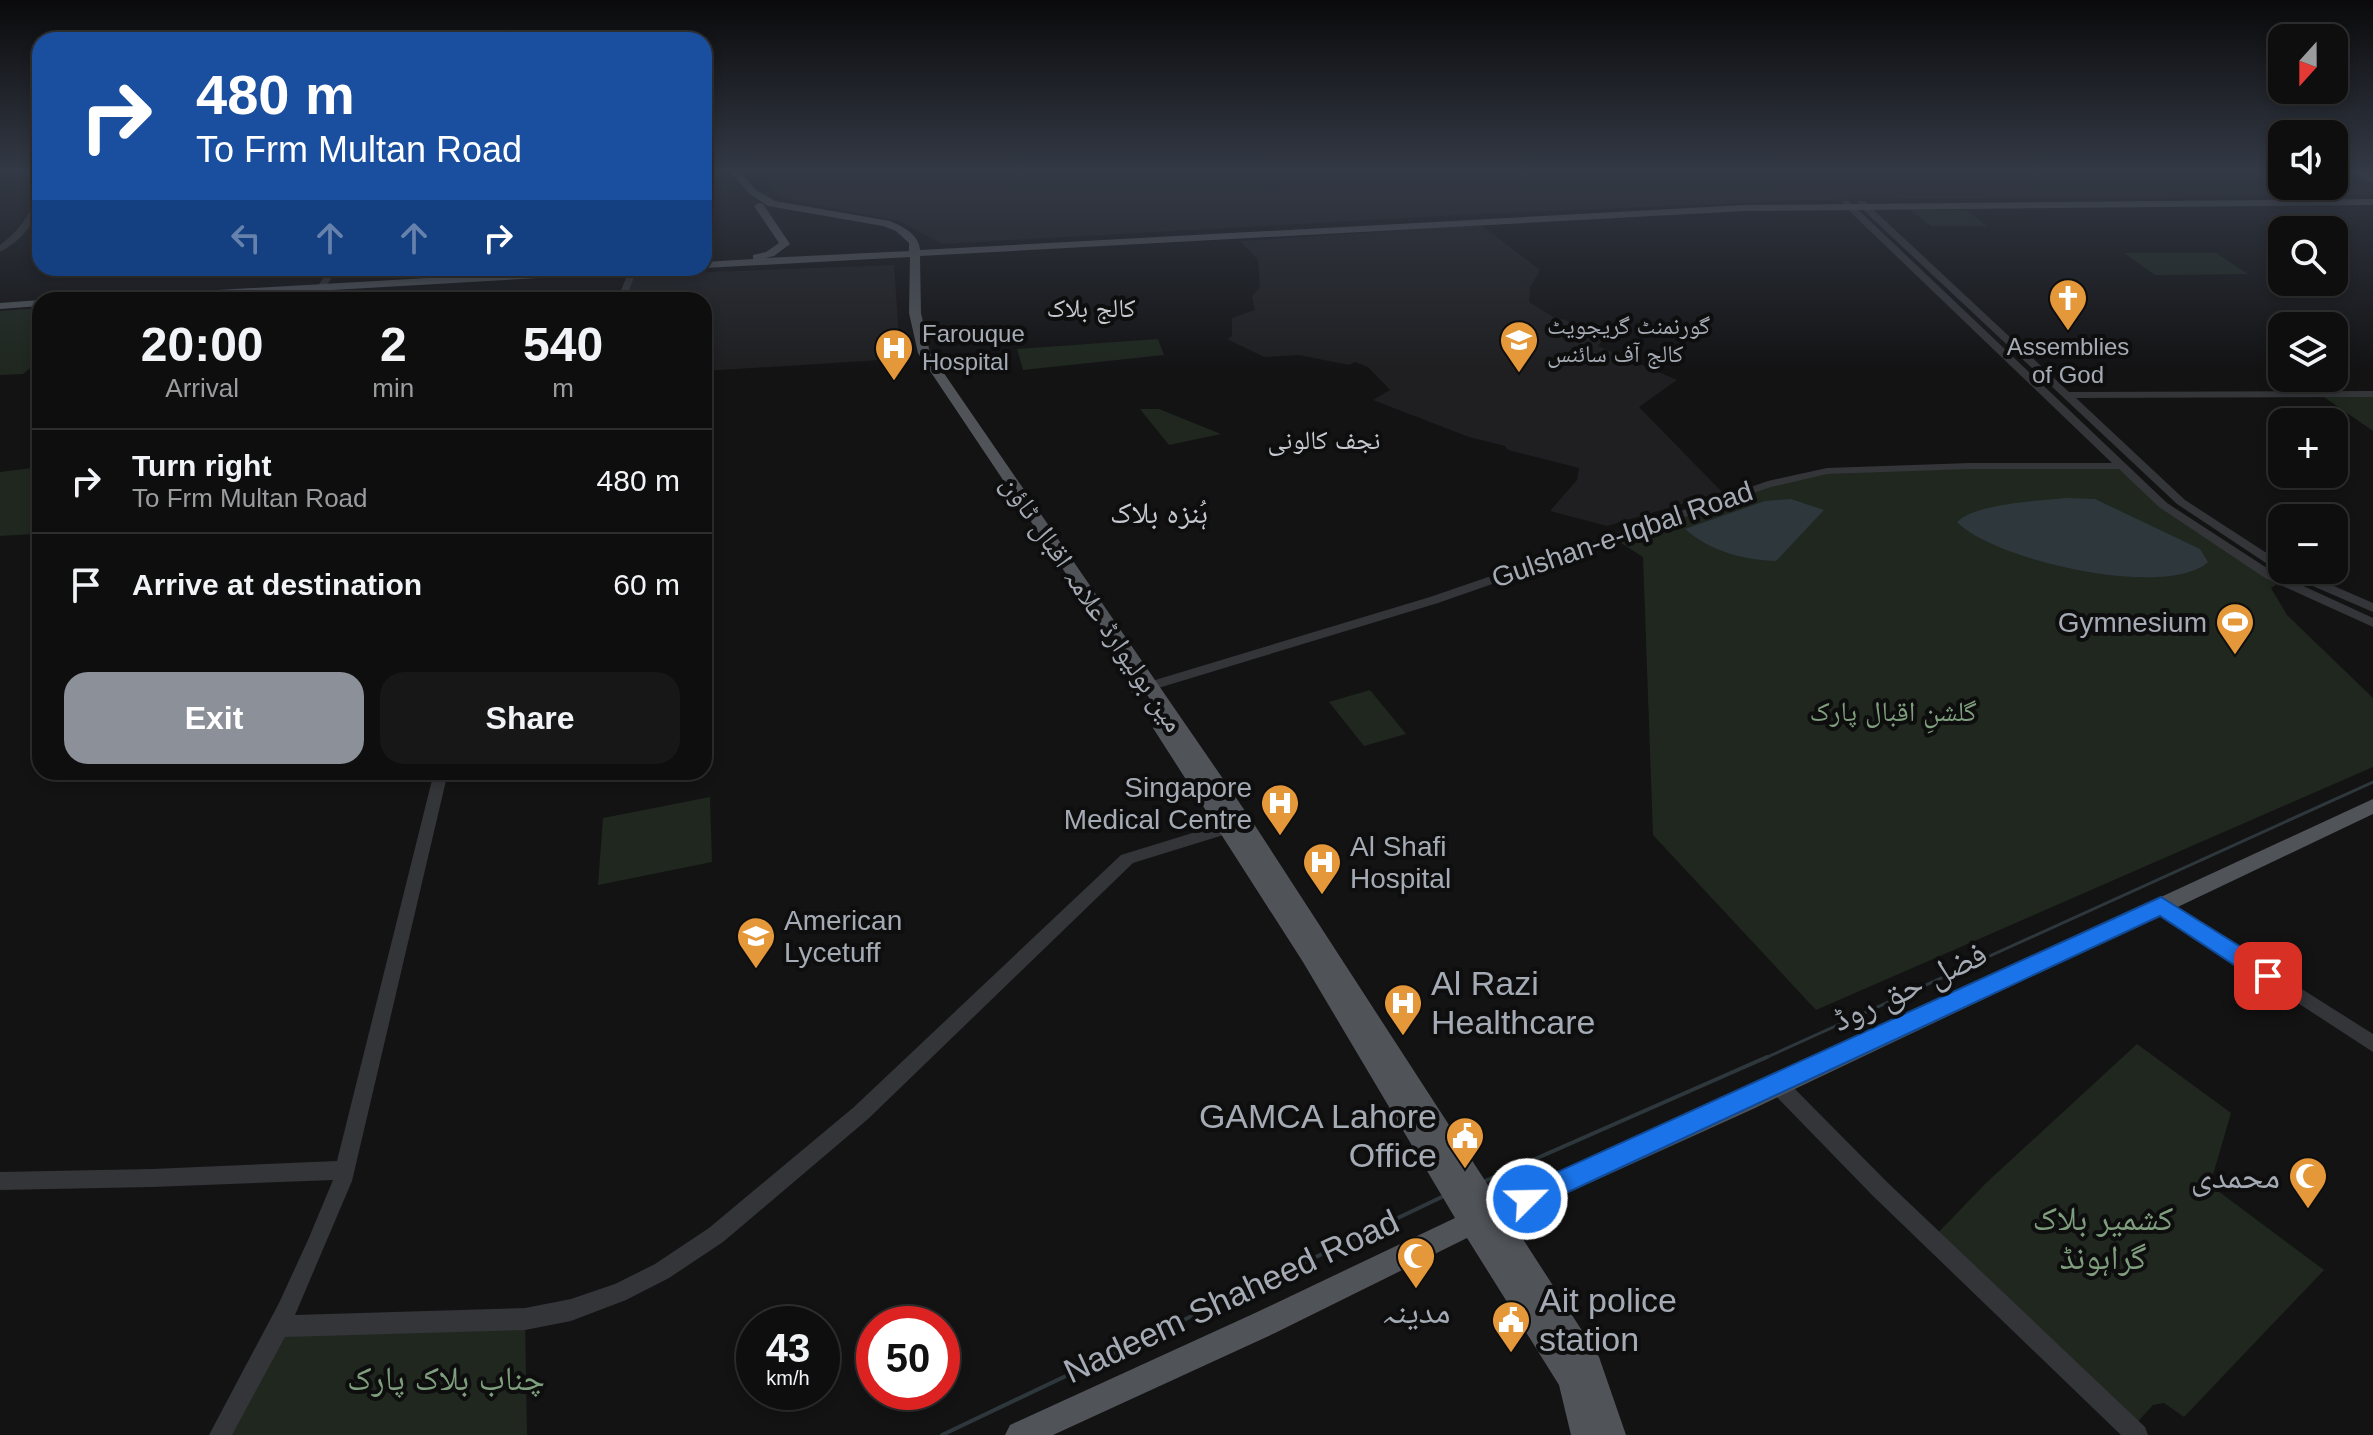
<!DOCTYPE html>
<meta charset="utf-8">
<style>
body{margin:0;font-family:Helvetica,"Noto Naskh Arabic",sans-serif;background:#171718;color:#f1f3f6;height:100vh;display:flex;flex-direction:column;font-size:30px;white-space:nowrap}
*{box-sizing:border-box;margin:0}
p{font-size:26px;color:#9b9c9e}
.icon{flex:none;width:44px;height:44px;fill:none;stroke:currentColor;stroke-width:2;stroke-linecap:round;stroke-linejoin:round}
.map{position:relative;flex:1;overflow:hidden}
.panel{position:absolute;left:32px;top:292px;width:680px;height:488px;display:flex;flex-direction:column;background:#0e0e0f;border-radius:24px;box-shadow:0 4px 12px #0003,0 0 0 2px #2e2e2f}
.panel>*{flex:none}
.guide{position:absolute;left:32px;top:32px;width:680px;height:244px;border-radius:24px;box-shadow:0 4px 12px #0003,0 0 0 2px #2e2e2f;background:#1a4fa0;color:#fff;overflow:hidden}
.needle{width:52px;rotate:201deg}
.fabs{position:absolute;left:2268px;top:24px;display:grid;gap:16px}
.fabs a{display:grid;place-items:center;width:80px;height:80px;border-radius:16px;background:#0e0e0f;box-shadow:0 4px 12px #0003,0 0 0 2px #2e2e2f;font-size:40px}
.speed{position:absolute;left:736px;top:1306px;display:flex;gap:16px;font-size:40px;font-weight:700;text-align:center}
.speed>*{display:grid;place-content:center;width:104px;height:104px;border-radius:50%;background:#0e0e0f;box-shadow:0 4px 12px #0003,0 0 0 2px #2e2e2f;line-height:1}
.speed small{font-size:20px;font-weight:400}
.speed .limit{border:12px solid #d22;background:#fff;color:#111}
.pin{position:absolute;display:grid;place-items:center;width:68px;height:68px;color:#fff;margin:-34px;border-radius:16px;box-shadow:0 4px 12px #0006}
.me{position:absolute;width:88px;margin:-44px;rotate:67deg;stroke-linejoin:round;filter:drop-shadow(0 0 6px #0008)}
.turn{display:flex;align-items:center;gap:28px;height:168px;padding:0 32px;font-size:36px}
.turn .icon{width:104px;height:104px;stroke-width:2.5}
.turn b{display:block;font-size:56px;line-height:68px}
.lanes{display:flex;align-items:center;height:76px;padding:0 32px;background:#0003;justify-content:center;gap:40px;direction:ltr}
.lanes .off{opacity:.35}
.eta{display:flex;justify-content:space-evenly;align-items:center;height:136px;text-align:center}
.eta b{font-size:48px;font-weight:700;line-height:56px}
.cta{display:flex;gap:16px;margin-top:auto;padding:16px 32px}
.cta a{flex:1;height:92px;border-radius:24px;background:#8c9099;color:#fff;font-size:32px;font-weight:700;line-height:92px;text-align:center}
.cta a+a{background:#171718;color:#f1f3f6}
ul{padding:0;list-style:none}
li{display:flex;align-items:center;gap:24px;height:104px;padding:0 32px;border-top:2px solid #2e2e2f}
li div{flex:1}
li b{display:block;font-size:30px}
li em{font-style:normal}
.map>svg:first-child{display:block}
</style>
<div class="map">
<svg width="2373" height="1435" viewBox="0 0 2373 1435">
<rect width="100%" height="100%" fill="#131314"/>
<g fill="#1f1f21">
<path d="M749 169H2282V186H2334V169H2373V195L1807 200 1476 214 942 244 900 221 785 199Z"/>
<path d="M1481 225 1540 270 1530 288 1529 302 1558 320 1563 319 1604 338 1598 346 1677 380 1639 407 1722 492 1607 526 1550 511 1577 480 1579 468 1508 450 1505 446 1469 437 1373 400 1390 390 1368 367 1355 362 1349 365 1299 355 1264 357 1227 339 1232 336V318L1255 310 1252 296 1260 287 1258 260 1240 241Z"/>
<path d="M894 265 900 352 880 360 704 371V300H620L631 275Z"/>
</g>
<g fill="#1f271f">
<path d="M1910 210H1966L1987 226H1931Z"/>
<path d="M2124 253H2216L2248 274 2155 275Z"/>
<path d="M40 308V360L23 374 0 375V311Z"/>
<path d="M1158 339 1164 355 1023 370 1017 349Z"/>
<path d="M2321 395H2373V431Z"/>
<path d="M1140 409H1159L1221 434 1169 445Z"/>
<path d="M2122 466 2163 505 2282 581 2271 588 2287 615 2373 698V767L1816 1010 1653 835 1643 557 1610 536 1768 484 1827 471Z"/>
<path d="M40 467V527L34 534 0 536V472Z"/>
<path d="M1370 690 1406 734 1364 746 1329 702Z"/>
<path d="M710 797 712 862 598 885 603 818Z"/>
<path d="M2137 1044 2231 1113 2210 1185 2324 1270 2184 1417 2164 1403 2153 1405 2131 1429 1932 1239 1986 1183Z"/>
<path d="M525 1319 527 1435H220L281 1326Z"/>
</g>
<g fill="#2d373c">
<path d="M2066 498 2095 499 2200 549 2208 562C2167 600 1993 560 1957 522 1976 503 2038 501 2066 498Z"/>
<path d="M1791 499 1824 510 1776 561C1743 560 1710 551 1685 529L1765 501Z"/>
</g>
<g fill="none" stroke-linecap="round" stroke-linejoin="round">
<path stroke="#2d373c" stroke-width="3" d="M1763 1059 2373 782"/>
<g stroke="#2d373c" stroke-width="4">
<path d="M1485 1181 1767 1057"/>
<path d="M942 1435 1444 1196"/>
</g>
<g fill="#343539" fill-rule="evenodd">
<path d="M40 193C40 219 23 240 0 252V245C18 231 30 217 36 195Z"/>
<path d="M1843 201H1849L2167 503 2273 572 2373 618V627L2265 578 2159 507 2119 469H1970L1827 474 1771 487 1438 603 1142 693H1132L1130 690 1132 687 1430 597 1768 481 1827 468 1970 463H2112L1843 205Z"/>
<path d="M1858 201H1864L2069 392 2373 391V397L2076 398 2185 500 2282 563V570H2297L2373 603V612L2278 571 2177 504 1858 205Z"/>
<path d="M331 268H339L326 286H320L319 284Z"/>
<path d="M630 268 637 270 625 300H617Z"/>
<path d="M434 772H448L352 1181 295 1315 525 1308 571 1299 615 1284 655 1264 709 1228 854 1107 1121 855 1228 822 1233 824 1236 828 1233 832 1133 863 868 1119 723 1242 669 1278 626 1300 571 1321 525 1330 285 1337 232 1435H209L279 1303 308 1240 333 1180 152 1187 0 1190V1172L152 1169 337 1161Z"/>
<path d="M2161 900 2373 1034V1052L2155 910 2153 906 2155 902Z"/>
<path d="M1778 1077 1785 1079 1887 1182 2145 1427 2148 1435H2121L1873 1196 1771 1091 1769 1085 1771 1079Z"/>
</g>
<g fill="#505358" fill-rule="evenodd">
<path d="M727 169H738L756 190 775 201 890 221C903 227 919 234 920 250L1745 205 2373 199V205L1745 211 920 256 921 313 930 353 1252 821 1497 1199 1739 1092 2373 799V814L1755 1108 1510 1219 1599 1357 1626 1435H1571L1559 1385 1467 1238 1275 1333 1053 1435H1005L1010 1425 1255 1313 1455 1218 1303 962 1153 728 1156 724 1166 723 918 353 909 313 910 257 704 268H703L704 262 753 259V255L766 252 779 243 754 206 759 203 763 204 790 244 774 256 765 258 909 251V243L896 231 883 226 768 206 750 194Z"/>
<path d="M2346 169H2359L2373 176V183Z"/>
<path d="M603 268H667L661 271 159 300H45L51 297 108 294 113 296Z"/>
<path d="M40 300V306L0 309V303Z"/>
</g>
</g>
<linearGradient id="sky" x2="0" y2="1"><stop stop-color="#0a0a0b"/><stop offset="0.46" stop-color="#333945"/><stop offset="1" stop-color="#333945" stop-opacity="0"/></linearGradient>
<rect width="2373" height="370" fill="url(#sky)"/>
<path fill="#1a73e8" stroke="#114b97" stroke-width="2" d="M2161 897 2276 969 2279 976 2276 982 2268 985 2260 982 2160 916 1536 1207 1527 1211 1518 1207 1514 1199 1518 1190Z"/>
<defs>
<g id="church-pin" transform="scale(2)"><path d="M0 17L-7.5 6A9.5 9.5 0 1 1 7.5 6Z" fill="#e5983a" stroke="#0e0e0f"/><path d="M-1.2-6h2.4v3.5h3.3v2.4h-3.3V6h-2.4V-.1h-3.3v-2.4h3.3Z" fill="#fff"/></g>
<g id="school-pin" transform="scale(2)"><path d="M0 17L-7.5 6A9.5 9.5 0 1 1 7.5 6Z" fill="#e5983a" stroke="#0e0e0f"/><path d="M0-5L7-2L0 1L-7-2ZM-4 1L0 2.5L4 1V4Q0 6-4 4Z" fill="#fff"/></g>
<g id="hospital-pin" transform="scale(2)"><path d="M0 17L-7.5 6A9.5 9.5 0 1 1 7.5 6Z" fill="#e5983a" stroke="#0e0e0f"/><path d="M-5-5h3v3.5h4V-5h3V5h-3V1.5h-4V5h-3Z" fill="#fff"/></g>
<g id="stadium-pin" transform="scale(2)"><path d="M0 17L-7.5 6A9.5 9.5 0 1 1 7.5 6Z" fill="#e5983a" stroke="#0e0e0f"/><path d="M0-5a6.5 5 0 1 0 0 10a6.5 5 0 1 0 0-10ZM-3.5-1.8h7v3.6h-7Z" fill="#fff"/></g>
<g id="civic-pin" transform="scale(2)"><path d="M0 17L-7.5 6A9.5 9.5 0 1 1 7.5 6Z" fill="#e5983a" stroke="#0e0e0f"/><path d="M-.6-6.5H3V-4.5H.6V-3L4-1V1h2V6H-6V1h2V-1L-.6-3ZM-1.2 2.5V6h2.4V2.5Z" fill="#fff"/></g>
<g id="mosque-pin" transform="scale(2)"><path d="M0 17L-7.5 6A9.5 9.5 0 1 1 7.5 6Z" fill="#e5983a" stroke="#0e0e0f"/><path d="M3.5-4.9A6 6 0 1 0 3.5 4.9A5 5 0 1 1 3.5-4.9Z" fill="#fff"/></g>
</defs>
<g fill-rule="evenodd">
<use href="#church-pin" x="2068" y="298"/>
<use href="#school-pin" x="1519" y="340"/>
<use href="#hospital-pin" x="894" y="348"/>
<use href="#stadium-pin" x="2235" y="622"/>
<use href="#hospital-pin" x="1280" y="803"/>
<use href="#hospital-pin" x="1322" y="862"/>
<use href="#school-pin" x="756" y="936"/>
<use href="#hospital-pin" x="1403" y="1003"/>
<use href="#civic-pin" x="1465" y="1136"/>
<use href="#mosque-pin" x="2308" y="1176"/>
<use href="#mosque-pin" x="1416" y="1256"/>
<use href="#civic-pin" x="1511" y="1320"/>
</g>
<g text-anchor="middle" stroke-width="8" stroke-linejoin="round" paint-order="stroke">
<g font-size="24" fill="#a5abb4" stroke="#0e0e0f" text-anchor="start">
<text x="1547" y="334">گورنمنٹ گریجویٹ<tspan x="1547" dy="28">کالج آف سائنس</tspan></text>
<text x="922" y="342">Farouque<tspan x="922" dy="28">Hospital</tspan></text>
<text x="2068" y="355" text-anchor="middle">Assemblies<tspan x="2068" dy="28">of God</tspan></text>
</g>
<g font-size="26" fill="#c6cad0" stroke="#0e0e0f">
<text x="1091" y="317">کالج بلاک</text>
<text x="1324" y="449">نجف کالونی</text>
</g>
<g font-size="28" fill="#a5abb4" stroke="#0e0e0f">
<text transform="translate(1622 534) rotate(-19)" y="10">Gulshan-e-Iqbal Road</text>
<text transform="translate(1093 603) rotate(56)" y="10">مین بولیوارڈ علامہ اقبال ٹاؤن</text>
</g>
<g font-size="28" fill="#a5abb4" stroke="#0e0e0f" text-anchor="end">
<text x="2207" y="632">Gymnesium</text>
<text x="1252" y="797">Singapore<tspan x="1252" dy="32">Medical Centre</tspan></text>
<text x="1350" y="856" text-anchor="start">Al Shafi<tspan x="1350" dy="32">Hospital</tspan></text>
<text x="784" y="930" text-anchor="start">American<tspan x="784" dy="32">Lycetuff</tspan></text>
</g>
<g font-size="28" fill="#7f9e7d" stroke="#0e0e0f">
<text x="1893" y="721">گلشنِ اقبال پارک</text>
</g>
<g font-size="30" fill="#c6cad0" stroke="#0e0e0f">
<text x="1159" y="523">ہُنزہ بلاک</text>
</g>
<g font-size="34" fill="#a5abb4" stroke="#0e0e0f" text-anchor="start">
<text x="1431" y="995">Al Razi<tspan x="1431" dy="39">Healthcare</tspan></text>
<text x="1437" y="1128" text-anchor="end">GAMCA Lahore<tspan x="1437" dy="39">Office</tspan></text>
<text x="2280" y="1188" text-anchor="end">محمدی</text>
<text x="1539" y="1312">Ait police<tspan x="1539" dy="39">station</tspan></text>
<text x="1416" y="1323" text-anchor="middle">مدینہ</text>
</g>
<g font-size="34" fill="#a5abb4" stroke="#0e0e0f">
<text transform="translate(1909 986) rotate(-25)" y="12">فضل حق روڈ</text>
<text transform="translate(1231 1296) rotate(-25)" y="12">Nadeem Shaheed Road</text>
</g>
<g font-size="34" fill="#7f9e7d" stroke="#0e0e0f">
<text x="2103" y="1230">کشمیر بلاک<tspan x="2103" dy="39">ﮔﺮﺍﮨﻮﻧﮉ</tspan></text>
<text x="446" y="1390">چناب بلاک پارک</text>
</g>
</g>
</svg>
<div class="fabs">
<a><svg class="needle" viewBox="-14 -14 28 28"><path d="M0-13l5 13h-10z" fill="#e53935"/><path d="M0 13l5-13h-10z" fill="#9b9c9e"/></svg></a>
<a><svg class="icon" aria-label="sound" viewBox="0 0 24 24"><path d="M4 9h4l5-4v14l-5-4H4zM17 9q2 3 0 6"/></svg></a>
<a><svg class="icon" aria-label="search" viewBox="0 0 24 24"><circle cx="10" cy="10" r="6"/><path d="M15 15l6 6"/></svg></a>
<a><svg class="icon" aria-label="layers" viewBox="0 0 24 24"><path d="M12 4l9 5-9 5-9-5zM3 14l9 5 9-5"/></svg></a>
<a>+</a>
<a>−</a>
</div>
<div class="speed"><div>43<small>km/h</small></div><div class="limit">50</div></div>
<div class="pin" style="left:2268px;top:976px;background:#d93025"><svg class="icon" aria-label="arrive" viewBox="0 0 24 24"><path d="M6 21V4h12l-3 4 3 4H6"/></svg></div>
<svg class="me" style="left:1527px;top:1199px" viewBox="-20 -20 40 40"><circle r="17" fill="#1a73e8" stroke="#fff" stroke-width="3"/><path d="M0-11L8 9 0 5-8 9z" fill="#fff"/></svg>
<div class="guide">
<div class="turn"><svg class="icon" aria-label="right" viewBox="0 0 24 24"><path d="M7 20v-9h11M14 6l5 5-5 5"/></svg><div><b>480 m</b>To Frm Multan Road</div></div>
<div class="lanes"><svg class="icon off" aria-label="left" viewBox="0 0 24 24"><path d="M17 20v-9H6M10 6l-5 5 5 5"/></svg><svg class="icon off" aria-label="ahead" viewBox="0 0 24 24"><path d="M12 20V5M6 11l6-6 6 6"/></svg><svg class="icon off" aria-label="ahead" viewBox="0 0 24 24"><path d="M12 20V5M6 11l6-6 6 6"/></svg><svg class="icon" aria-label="right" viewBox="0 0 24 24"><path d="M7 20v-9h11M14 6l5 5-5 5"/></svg></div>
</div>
<section class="panel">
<div class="eta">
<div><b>20:00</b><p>Arrival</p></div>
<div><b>2</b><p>min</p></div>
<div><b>540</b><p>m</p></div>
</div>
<ul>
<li><svg class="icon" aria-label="right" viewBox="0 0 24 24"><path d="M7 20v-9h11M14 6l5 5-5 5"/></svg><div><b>Turn right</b><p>To Frm Multan Road</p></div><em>480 m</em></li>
<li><svg class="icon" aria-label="arrive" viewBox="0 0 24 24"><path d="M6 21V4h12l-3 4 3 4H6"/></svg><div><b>Arrive at destination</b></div><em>60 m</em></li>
</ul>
<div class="cta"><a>Exit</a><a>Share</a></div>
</section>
</div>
